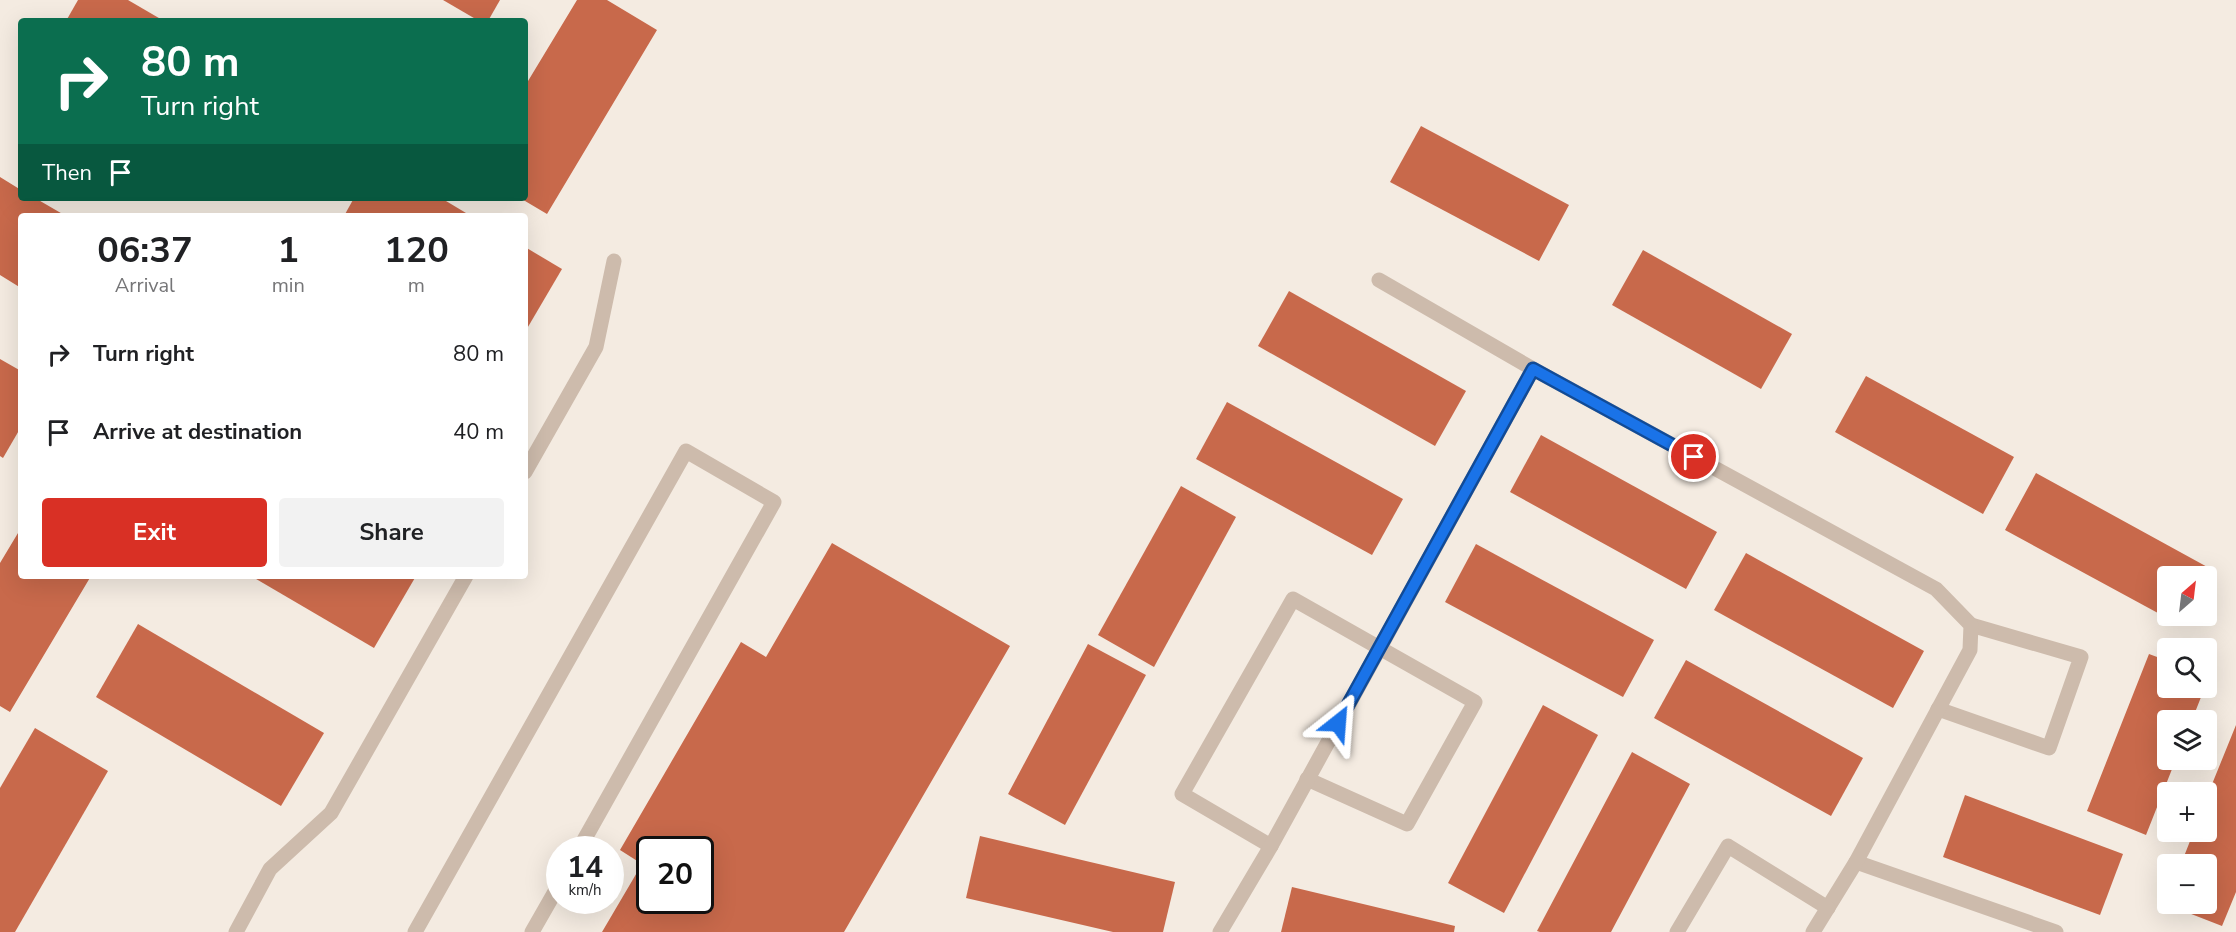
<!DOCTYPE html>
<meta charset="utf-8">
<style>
body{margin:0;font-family:"Nunito Sans",sans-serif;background:#f2f2f2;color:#202124;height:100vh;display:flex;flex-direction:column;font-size:22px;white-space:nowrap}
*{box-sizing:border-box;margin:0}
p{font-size:20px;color:#757577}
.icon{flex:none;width:33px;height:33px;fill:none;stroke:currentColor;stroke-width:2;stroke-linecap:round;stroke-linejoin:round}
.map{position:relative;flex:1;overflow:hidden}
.sheet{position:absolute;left:18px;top:213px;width:510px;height:366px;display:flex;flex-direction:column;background:#fff;border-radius:6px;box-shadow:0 6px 24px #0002}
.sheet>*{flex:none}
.hud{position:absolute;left:18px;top:18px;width:510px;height:183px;border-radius:6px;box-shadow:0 6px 24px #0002;background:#0b6e4f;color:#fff;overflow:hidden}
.needle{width:39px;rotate:28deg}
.controls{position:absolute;left:2157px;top:566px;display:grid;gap:12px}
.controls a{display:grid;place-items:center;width:60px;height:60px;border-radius:6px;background:#fff;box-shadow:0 6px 24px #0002;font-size:30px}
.speed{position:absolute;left:546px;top:836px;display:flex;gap:12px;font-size:30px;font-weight:700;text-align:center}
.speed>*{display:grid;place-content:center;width:78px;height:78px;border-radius:50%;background:#fff;box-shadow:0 6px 24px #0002;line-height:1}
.speed small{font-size:15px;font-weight:400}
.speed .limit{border:3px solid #111;border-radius:9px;background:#fff;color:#111}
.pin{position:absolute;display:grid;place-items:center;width:51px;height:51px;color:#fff;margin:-26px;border:3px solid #fff;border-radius:50%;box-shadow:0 2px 6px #0007}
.me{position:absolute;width:66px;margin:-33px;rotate:28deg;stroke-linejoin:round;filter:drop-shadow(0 0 4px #0008)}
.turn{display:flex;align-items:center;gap:21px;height:126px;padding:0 24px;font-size:27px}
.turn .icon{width:78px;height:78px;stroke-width:2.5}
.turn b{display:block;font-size:42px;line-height:51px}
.then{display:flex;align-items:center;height:57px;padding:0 24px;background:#0003;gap:12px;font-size:22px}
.eta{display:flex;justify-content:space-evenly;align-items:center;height:102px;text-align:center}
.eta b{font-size:36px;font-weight:700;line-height:42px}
.button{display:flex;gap:12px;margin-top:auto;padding:12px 24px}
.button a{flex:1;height:69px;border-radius:6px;background:#d93025;color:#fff;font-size:24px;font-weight:700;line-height:69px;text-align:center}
.button a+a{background:#f2f2f2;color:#202124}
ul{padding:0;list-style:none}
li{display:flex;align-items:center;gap:18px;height:78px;padding:0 24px}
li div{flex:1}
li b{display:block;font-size:22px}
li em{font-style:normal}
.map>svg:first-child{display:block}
</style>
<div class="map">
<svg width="2236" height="932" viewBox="0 0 2236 932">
<rect width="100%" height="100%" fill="#f4ebe1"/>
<g fill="#c8694b" fill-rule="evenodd">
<path d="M78 0H128L164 21H66Z"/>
<path d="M443 0H500L488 21H479Z"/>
<path d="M577 0H607L657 30 547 214 520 198H525V86Z"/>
<path d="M1421 126 1569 205 1539 261 1390 182Z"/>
<path d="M0 177 21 190V198H35L66 216H21V288L0 275Z"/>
<path d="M354 198H441L471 216H344Z"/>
<path d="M525 247 562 269 525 332Z"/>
<path d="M1643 250 1792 334 1761 389 1612 305Z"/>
<path d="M1289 291 1466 391 1435 446 1258 346Z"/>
<path d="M0 359 21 371V427L3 458 0 456Z"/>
<path d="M1866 376 2014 457 1983 514 1835 432Z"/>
<path d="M1227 402 1403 499 1372 555 1196 459Z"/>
<path d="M1541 435 1717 532 1686 589 1510 492Z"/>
<path d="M2036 473 2211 569 2207 576H2168V615H2185L2180 625 2005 530Z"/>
<path d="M1181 486 1236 517 1154 667 1098 635Z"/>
<path d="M21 528V576H91L10 712 0 706V563Z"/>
<path d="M832 543 1010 646 844 932H602L642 864 620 850 741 642 766 657ZM650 849H700V900H650Z"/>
<path d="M1476 544 1654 640 1623 697 1445 602Z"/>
<path d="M1746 553 1924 651 1893 708 1714 610Z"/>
<path d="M251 576H416L374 648Z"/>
<path d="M138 624 324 733 281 806 96 697Z"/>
<path d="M1088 644 1146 675 1065 825 1008 794Z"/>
<path d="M2149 654 2168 661V687H2205L2192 720H2168V759H2176L2146 835 2087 811Z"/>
<path d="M1686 660 1863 758 1831 816 1654 718Z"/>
<path d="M1543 705 1598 735 1504 913 1448 883Z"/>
<path d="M2236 725V892L2222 926 2163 903H2206V864H2181L2194 831H2206V799Z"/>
<path d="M35 728 108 771 15 932H0V788Z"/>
<path d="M1632 752 1690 784 1611 932H1540L1537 931Z"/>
<path d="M1965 795 2123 854 2100 915 1943 857Z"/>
<path d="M980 836 1175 882 1163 932H1113L966 898Z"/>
<path d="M1292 887 1455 926 1454 932H1281Z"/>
</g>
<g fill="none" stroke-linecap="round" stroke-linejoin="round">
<g stroke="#cdbbac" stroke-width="15">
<path d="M1379 280 1533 369"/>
<path d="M525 472 596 347 614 261"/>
<path d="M1938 709 2049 748 2081 657 1971 625"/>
<path d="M1271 846 1182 794 1293 599 1475 702 1407 824 1307 779"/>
<path d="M1856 862 2056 932"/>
<path d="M236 932 270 869 331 813 466 576"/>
<path d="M415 932 686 451 774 502 579 849"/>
<path d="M532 932 560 883"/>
<path d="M1220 932 1271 846 1533 369 1936 589 1971 625 1970 650 1856 862 1813 932"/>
<path d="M1677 932 1728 846 1828 908"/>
</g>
</g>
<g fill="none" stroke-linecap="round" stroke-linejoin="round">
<g stroke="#114b97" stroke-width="15">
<path id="route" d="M1338 723 1533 369 1694 457"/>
</g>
<use href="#route" stroke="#1a73e8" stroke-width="10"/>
</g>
</svg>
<div class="controls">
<a><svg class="needle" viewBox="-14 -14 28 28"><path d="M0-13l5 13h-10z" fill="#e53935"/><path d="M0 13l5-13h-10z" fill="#757577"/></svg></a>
<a><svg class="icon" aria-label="search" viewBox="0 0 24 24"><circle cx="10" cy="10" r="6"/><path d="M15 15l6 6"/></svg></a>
<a><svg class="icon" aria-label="layers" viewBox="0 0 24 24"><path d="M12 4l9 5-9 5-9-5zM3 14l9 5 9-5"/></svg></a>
<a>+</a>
<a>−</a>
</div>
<div class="speed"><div>14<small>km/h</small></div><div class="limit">20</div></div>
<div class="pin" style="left:1694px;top:457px;background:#d93025"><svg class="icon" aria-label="arrive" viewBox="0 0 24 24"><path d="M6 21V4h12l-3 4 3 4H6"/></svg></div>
<svg class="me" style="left:1338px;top:723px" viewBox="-20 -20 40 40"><path d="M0-17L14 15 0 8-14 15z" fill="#1a73e8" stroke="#fff" stroke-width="4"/></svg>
<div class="hud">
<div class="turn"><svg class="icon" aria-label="right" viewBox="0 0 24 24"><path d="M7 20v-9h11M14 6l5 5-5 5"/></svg><div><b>80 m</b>Turn right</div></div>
<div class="then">Then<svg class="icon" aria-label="arrive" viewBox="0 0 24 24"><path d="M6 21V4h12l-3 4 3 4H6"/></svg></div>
</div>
<section class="sheet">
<div class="eta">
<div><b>06:37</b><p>Arrival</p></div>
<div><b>1</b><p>min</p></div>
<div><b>120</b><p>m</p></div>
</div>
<ul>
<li><svg class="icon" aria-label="right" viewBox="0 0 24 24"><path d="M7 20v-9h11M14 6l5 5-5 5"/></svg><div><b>Turn right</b></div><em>80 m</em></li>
<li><svg class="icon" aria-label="arrive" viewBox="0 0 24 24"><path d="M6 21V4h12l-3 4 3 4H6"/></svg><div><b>Arrive at destination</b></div><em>40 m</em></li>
</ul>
<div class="button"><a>Exit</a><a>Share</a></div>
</section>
</div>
